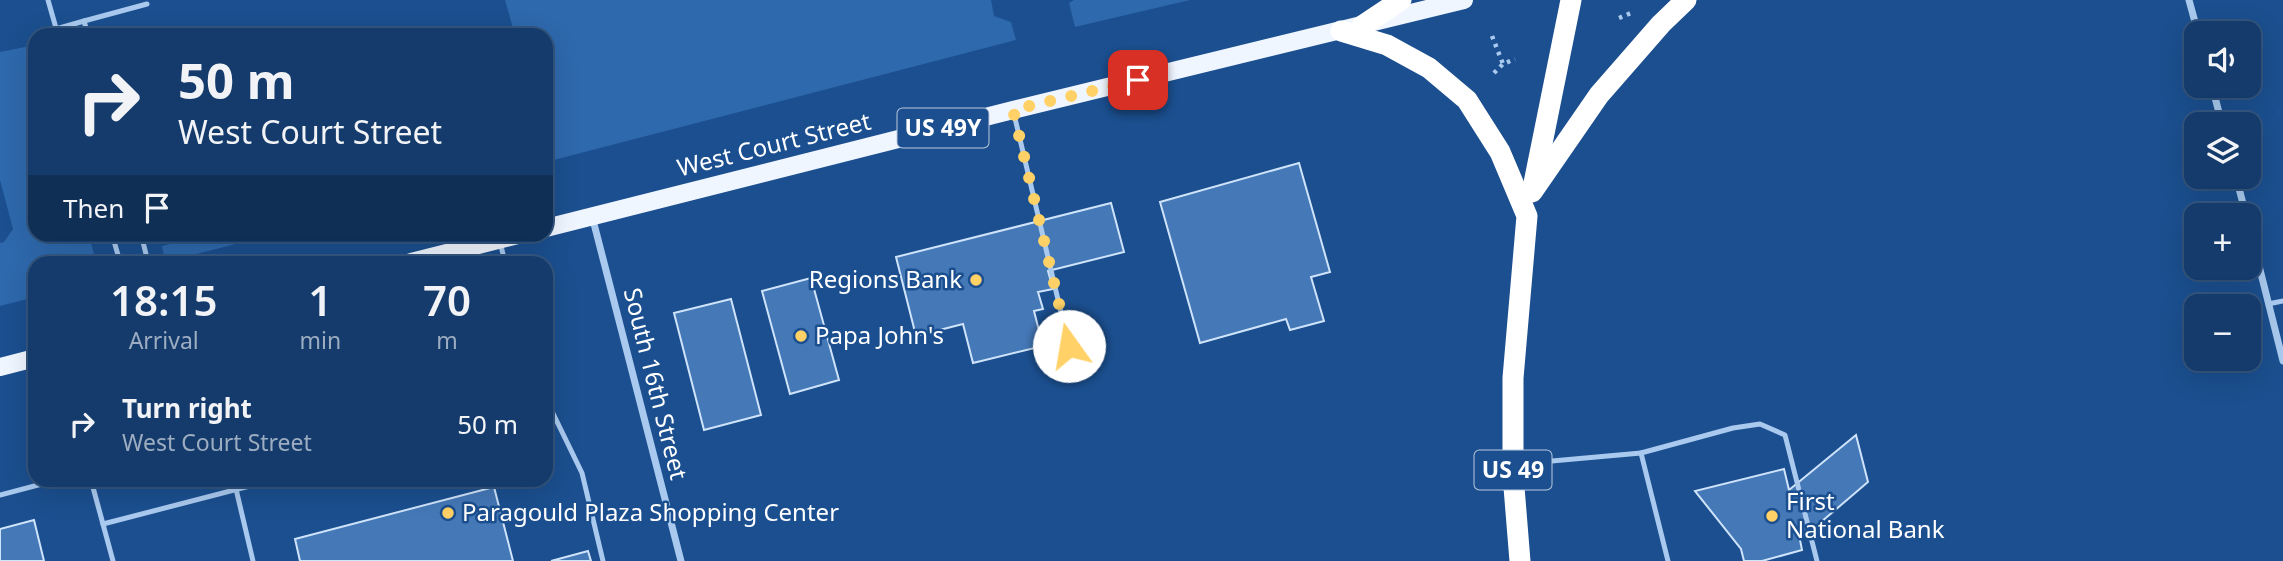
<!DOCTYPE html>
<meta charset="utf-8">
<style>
body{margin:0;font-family:"Noto Sans",sans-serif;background:#1d4271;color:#f1f3f6;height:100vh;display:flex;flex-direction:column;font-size:26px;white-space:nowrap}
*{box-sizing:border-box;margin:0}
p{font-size:23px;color:#9dadc1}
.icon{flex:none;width:38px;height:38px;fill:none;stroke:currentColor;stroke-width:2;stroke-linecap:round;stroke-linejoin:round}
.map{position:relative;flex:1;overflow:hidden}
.drawer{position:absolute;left:28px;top:256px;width:525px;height:231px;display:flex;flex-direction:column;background:#143b6b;border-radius:21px;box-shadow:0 7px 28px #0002,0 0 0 2px #33557e}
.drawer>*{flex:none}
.top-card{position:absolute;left:28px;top:28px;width:525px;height:214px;border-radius:21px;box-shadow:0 7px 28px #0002,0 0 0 2px #33557e;background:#143b6b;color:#f1f3f6;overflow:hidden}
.controls{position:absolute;left:2184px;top:21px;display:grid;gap:14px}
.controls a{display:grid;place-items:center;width:77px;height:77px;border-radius:14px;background:#143b6b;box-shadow:0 7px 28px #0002,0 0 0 2px #33557e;font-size:35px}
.pin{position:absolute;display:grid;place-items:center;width:60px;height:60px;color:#fff;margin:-30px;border-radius:14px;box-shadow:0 4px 10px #0006}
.me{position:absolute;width:77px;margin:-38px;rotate:347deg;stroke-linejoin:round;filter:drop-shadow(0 0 5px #0008)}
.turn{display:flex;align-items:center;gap:24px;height:147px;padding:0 35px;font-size:32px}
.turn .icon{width:91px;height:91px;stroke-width:2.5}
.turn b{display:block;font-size:49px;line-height:60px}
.then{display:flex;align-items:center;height:66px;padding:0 35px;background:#0003;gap:14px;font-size:26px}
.eta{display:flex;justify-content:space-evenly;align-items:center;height:119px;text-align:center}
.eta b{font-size:42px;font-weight:600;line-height:49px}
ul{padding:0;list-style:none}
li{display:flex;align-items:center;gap:21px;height:98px;padding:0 35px}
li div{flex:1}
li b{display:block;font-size:26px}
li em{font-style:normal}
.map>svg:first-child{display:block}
</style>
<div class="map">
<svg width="2283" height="561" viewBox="0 0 2283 561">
<rect width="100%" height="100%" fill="#1b4f8f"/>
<g fill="#2e69ad">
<path d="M505 0H991L994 16 1011 22 1016 40 546 162V35H515Z"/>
<path d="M1074 0H1190L1075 27 1069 3Z"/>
<path d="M25 47 35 50V234L89 235 96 262H35V297L0 306V243L4 242 13 229 0 180V52Z"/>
<path d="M207 235V234L271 235 165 262 162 246Z"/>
</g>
<g fill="#4478b7" stroke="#cfe3fa" stroke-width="2">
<path d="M1299 163 1330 272 1311 277 1324 321 1290 330 1286 319 1200 343 1160 202Z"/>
<path d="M1111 203 1124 252 1048 271 1053 289 1038 292 1043 309 1034 311 1043 346 973 363 963 324 916 336 896 257Z"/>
<path d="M811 278 839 380 790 394 762 291Z"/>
<path d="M731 299 761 415 704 430 674 313Z"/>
<path d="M1856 435 1868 482 1800 540 1802 550 1762 561H1744L1741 549 1695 491 1784 469 1789 490Z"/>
<path d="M494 487 513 561H300L295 539Z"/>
<path d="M34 520 44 561H0V529Z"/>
<path d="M588 551 591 561H551Z"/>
</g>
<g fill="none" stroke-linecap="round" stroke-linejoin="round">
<g stroke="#a9c9ee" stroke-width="4.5" stroke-dasharray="3.5 5" stroke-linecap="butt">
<path d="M1619 18 1631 13"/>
<path d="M1492 36 1503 64"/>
<path d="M1494 73 1503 64 1515 59"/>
</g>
<g stroke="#a9c9ee" stroke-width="5">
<path d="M48 0 58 35"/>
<path d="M84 21 147 4"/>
<path d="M56 29 84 21 88 35"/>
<path d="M1014 114 1069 346 1056 371"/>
<path d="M112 234 120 262"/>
<path d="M141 234 148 262"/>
<path d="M500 242 505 262"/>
<path d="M2268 304 2283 301"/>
<path d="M546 399 582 473 603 561"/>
<path d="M1641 453 1733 428 1760 424 1785 435 1817 561"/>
<path d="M1518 464 1641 453 1668 561"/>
<path d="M91 480 113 561"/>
<path d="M236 489 253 561"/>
<path d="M0 495 57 480"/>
<path d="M103 524 273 480"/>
</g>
<g stroke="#a9c9ee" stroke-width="7">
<path d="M2189 0 2198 33"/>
<path d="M2212 86 2222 124"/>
<path d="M2236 177 2246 215"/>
<path d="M592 216 681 561"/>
<path d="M2249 226 2283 361"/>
</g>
<g stroke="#f0f6ff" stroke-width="18">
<path d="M546 228 1013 110 1464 0"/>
<path d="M411 262 522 234"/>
<path d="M0 367 35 358"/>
</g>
<g stroke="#fff" stroke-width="21">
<path d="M1362 26 1401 0"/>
<path d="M1341 31 1387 45 1429 68 1467 100 1500 152 1527 216 1513 378V475L1520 561"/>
<path d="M1534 183 1571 0"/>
<path d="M1532 192 1599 95 1661 24 1686 0"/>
</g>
</g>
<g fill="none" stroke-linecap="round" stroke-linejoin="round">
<path stroke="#ffd166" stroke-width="12" stroke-dasharray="0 21.6" d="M1069 346 1013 110 1138 80"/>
</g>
<g fill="#ffd166" stroke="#1b4f8f" stroke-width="2.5">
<circle cx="976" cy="280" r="7"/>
<circle cx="801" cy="336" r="7"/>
<circle cx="448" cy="513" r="7"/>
<circle cx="1772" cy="516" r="7"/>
</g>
<g text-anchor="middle" stroke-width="5" stroke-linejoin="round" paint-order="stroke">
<g fill="#1b4f8f" stroke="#bbcadd" stroke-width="2">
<rect x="897.5" y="108.5" width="91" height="39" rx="5"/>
<rect x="1474.5" y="450.5" width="77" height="39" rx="5"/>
</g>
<g font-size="23" font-weight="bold" fill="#fff">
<text x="943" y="136">US 49Y</text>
<text x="1513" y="478">US 49</text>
</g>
<g font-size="24" fill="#fff" stroke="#1b4f8f">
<text transform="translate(774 145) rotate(-14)" y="8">West Court Street</text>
<text transform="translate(655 384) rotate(76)" y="8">South 16th Street</text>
</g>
<g font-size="24" fill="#fff" stroke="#1b4f8f" text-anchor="start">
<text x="962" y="288" text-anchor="end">Regions Bank</text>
<text x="815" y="344">Papa John's</text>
<text x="1786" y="510">First<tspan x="1786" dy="28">National Bank</tspan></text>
<text x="462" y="521">Paragould Plaza Shopping Center</text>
</g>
</g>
</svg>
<div class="controls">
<a><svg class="icon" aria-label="sound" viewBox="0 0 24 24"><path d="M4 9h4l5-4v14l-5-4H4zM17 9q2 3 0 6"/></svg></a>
<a><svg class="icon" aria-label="layers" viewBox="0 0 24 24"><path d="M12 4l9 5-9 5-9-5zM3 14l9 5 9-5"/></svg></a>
<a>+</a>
<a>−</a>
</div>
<div class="pin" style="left:1138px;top:80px;background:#d93025"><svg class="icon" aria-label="arrive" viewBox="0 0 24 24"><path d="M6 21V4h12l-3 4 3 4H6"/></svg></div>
<svg class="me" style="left:1069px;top:346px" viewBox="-20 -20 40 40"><circle r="19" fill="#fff"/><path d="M0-13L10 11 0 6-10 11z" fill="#ffd166"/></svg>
<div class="top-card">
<div class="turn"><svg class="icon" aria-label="right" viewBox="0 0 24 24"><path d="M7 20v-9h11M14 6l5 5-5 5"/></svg><div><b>50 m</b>West Court Street</div></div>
<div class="then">Then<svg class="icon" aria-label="arrive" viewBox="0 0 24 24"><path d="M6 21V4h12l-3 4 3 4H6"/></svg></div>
</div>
<section class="drawer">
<div class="eta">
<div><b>18:15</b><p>Arrival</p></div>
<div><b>1</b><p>min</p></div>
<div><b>70</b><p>m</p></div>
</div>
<ul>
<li><svg class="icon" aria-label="right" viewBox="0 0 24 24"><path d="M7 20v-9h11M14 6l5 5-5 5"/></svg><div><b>Turn right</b><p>West Court Street</p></div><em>50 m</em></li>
</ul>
</section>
</div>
